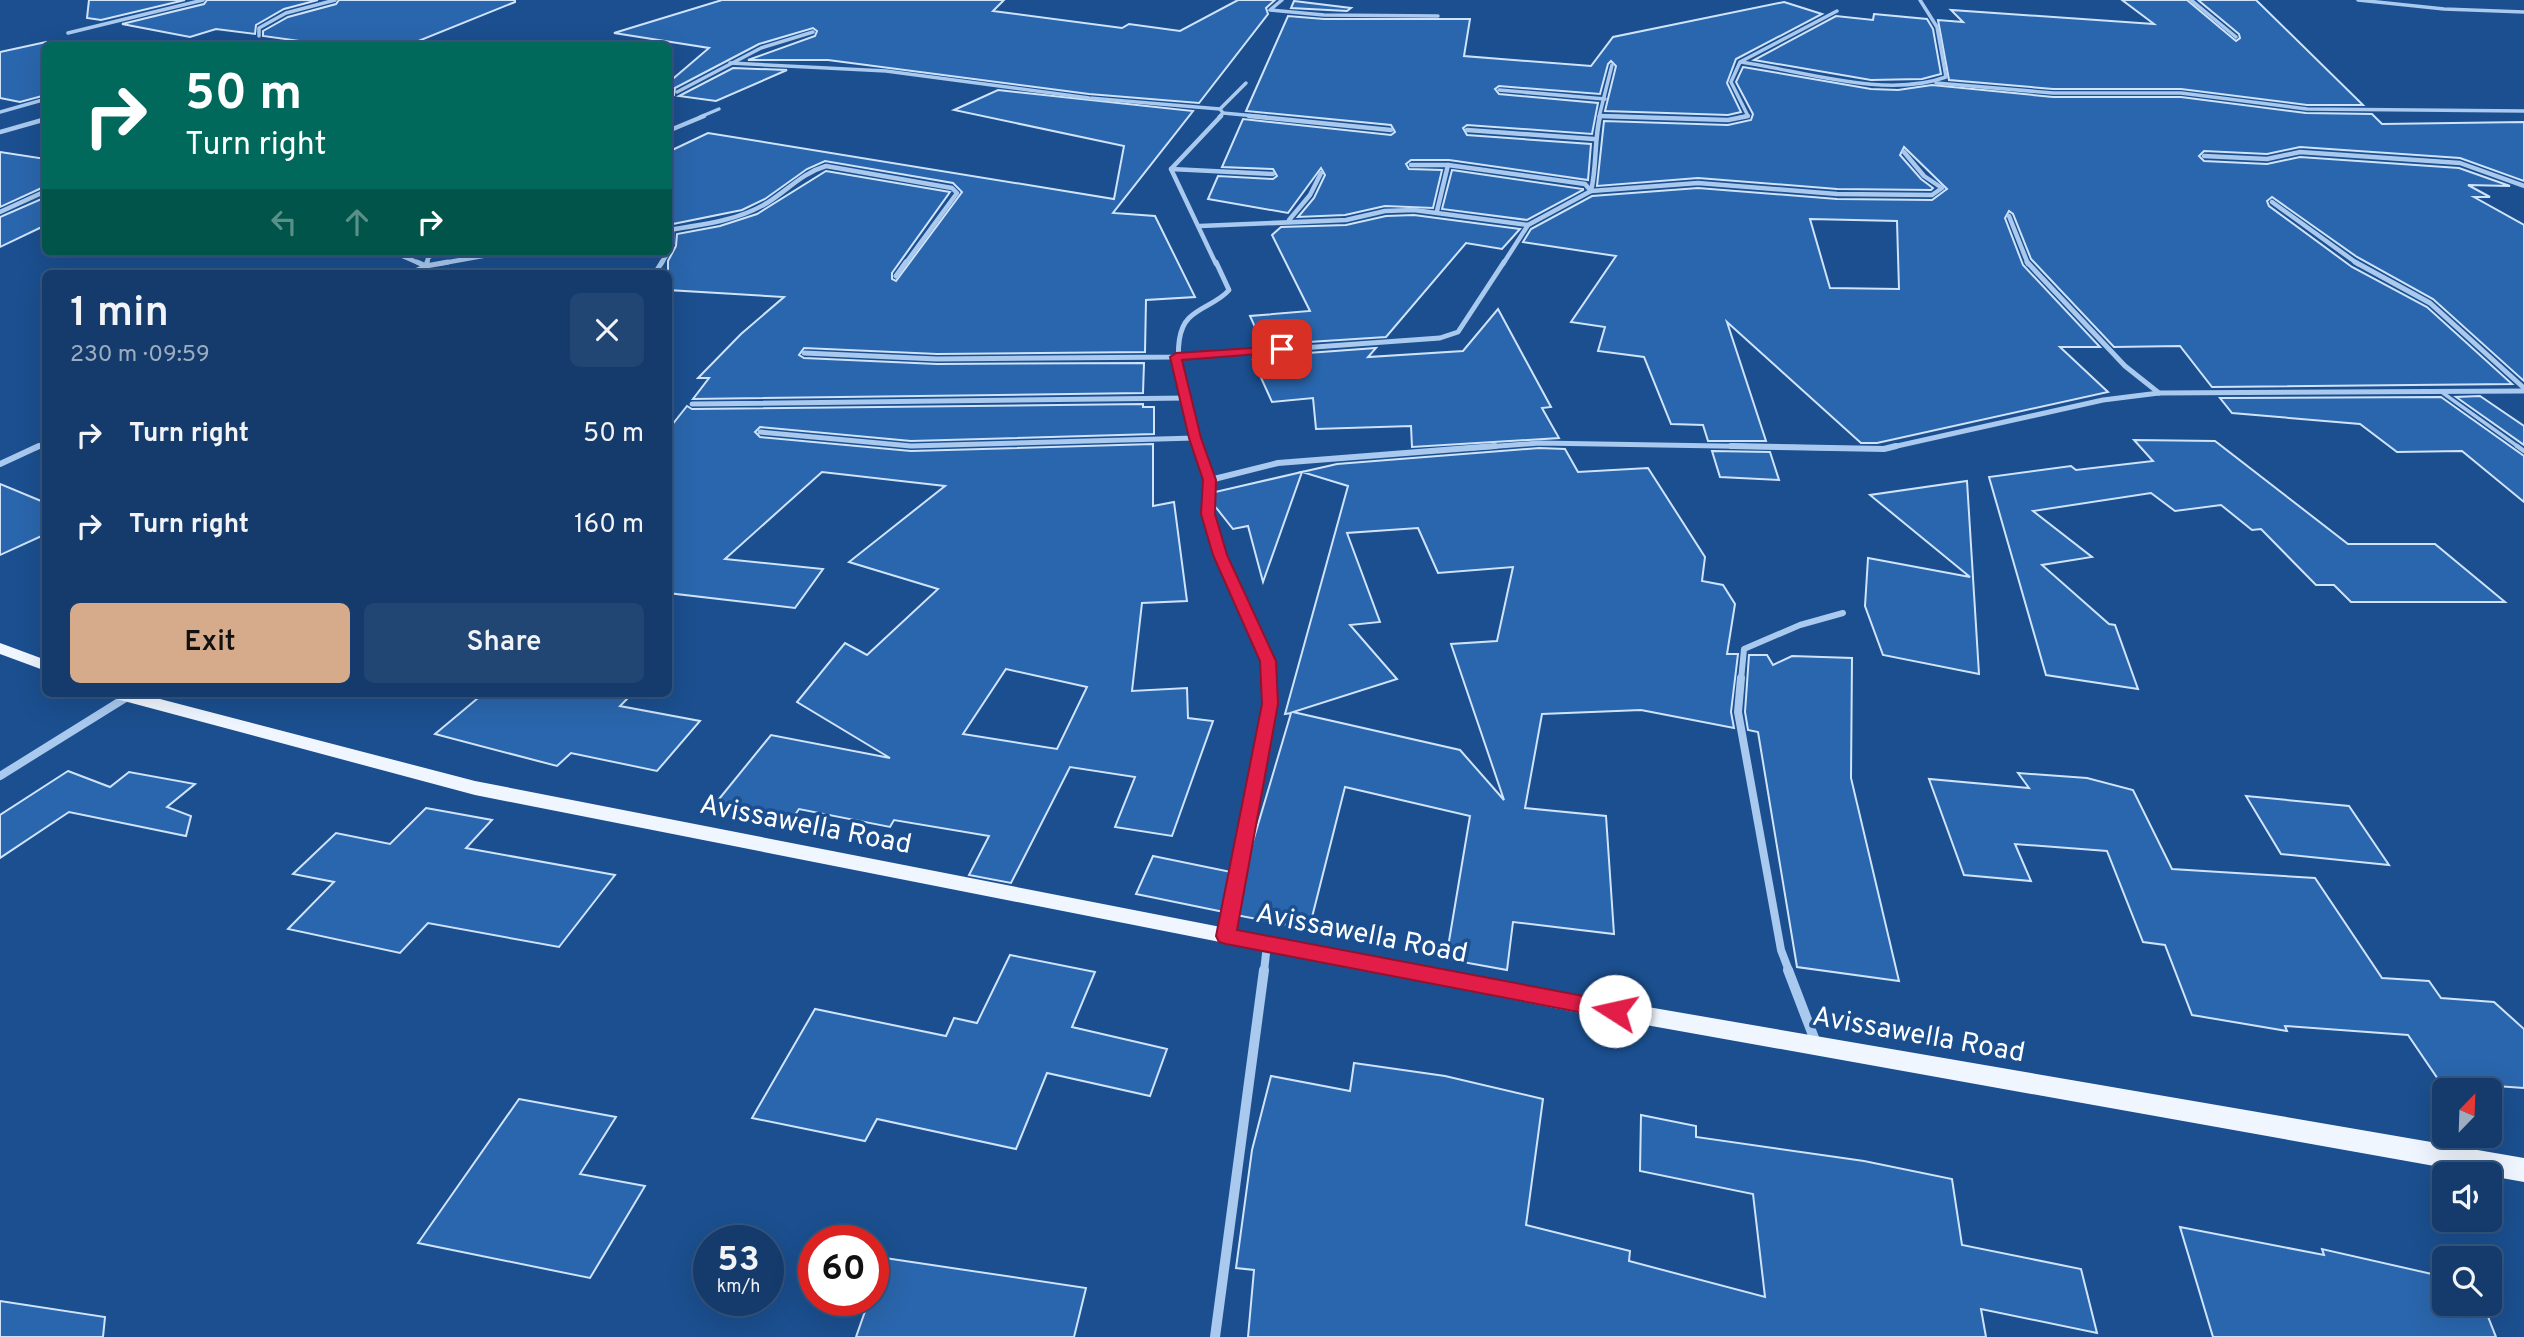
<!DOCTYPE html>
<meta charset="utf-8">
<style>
body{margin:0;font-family:Overpass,sans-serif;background:#214673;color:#f1f3f6;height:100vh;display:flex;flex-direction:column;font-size:26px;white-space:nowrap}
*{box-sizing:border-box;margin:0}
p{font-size:23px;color:#9dadc1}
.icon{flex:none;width:38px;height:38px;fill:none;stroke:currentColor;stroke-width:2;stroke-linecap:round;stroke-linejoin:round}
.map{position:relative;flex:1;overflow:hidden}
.side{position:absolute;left:42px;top:270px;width:630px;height:427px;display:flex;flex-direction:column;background:#143b6b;border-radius:10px;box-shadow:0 7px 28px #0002,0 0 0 2px #33557e}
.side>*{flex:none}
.hud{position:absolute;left:42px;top:42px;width:630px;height:214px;border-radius:10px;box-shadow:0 7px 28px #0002,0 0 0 2px #33557e;background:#00695c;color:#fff;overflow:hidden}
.needle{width:46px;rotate:23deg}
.buttons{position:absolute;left:2432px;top:1078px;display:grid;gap:14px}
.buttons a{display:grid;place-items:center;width:70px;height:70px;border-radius:10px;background:#143b6b;box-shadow:0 7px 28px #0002,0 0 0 2px #33557e;font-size:35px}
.speed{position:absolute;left:693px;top:1225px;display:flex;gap:14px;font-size:35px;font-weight:700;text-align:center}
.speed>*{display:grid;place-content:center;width:91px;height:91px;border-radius:50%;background:#143b6b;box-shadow:0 7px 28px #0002,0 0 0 2px #33557e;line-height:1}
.speed small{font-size:18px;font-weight:400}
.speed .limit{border:10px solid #d22;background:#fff;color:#111}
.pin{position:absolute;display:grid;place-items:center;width:60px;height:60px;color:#fff;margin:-30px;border-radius:14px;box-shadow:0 4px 10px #0006}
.me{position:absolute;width:77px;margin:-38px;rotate:280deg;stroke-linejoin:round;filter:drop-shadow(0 0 5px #0008)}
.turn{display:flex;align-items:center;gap:24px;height:147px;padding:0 28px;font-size:32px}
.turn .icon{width:91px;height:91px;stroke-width:2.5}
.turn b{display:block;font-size:49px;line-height:60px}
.lanes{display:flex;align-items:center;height:66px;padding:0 28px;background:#0003;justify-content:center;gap:35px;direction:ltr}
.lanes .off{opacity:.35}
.round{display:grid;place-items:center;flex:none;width:74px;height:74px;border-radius:10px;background:#214673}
.headline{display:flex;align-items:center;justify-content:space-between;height:119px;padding:0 28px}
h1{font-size:42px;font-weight:600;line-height:52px}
.action{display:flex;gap:14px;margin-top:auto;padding:14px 28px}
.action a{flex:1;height:80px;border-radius:10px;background:#d6ab8b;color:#111;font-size:28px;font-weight:600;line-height:80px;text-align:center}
.action a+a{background:#214673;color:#f1f3f6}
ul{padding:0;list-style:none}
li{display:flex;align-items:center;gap:21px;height:91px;padding:0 28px}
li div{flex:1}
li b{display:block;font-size:26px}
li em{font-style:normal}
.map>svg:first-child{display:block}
</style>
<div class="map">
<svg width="2524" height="1337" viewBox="0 0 2524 1337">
<rect width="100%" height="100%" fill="#1b4f8f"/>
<g fill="#2a66ad" stroke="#cfe3fa" stroke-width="2" fill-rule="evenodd">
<path d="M89 0H185L101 20 87 18Z"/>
<path d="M207 0H318L284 9 256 25 255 34 216 29 190 37 122 24 204 4Z"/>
<path d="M339 0H515V2L406 46H336L263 36V31L288 17 336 4Z"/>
<path d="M722 0H1004L993 11 1122 28 1129 24 1180 31 1238 0H1275L1266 8 1268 14 1199 103 1089 94 828 60H748L815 36 817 31 813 28 759 44 675 88 674 95 668 94V83L709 48 614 33Z"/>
<path d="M2122 0H2187L2236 41 2240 38 2239 34 2198 0H2256L2363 105H2307L2181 89H2053L1949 80 1938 20 1963 22 1951 10 2154 24Z"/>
<path d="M1294 1 1351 8 1347 11 1291 8Z"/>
<path d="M1784 2 1822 14 1736 59 1727 83 1741 112 1728 115 1605 111 1616 66 1611 61 1608 64 1600 94 1499 86 1495 89 1499 94 1598 103 1592 134 1467 125 1463 128 1467 135 1591 144 1588 180 1449 160H1411L1406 164 1409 169 1442 170 1433 208 1385 206 1345 215 1298 217 1314 198 1325 175 1321 168 1288 213 1208 199 1218 176 1273 179 1277 176 1273 169 1222 167 1243 119 1391 135 1395 132 1391 125 1246 111 1288 16 1324 19H1470L1464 56 1591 66 1613 37Z"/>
<path d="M1874 14 1927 19 1933 29 1941 74 1922 79 1871 80 1754 60 1836 16 1873 20Z"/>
<path d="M46 42V95L20 102 0 98V52Z"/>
<path d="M1743 67 1871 89 1898 90 1932 85 2053 97H2181L2306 113 2372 114 2382 124 2524 122V181L2460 158 2300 147 2267 154 2204 151 2199 156 2204 161 2267 164 2300 157 2459 168 2510 186 2468 185 2490 197H2474L2524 225V381L2433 299 2357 257 2272 197 2267 201 2269 206 2352 267 2427 307 2512 384 2212 387 2180 346 2114 347 2031 259 2013 214 2009 211 2005 218 2023 265 2100 347H2060L2108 392 1877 443H1861L1727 322 1766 441H1708L1703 425 1671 424 1644 357 1598 351 1605 327 1571 322 1616 256 1523 242 1531 229 1592 196 1698 188 1837 199 1932 200 1947 189 1904 147 1900 155 1921 179 1933 188 1931 190 1837 189 1698 178 1597 186 1604 121 1728 125 1751 120 1753 114 1736 82ZM1810 219 1897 221 1899 289 1830 288Z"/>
<path d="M733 68 787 70 716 101 679 96Z"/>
<path d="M998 90 1193 111 1113 213 1155 216 1195 297 1146 300 1145 352 937 354 804 348 799 355 804 358 937 364 1144 363 1143 393 693 399 709 378H698L741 334 784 297 668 290V261L676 246 677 234 720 226 757 214 826 171 950 192 892 273V279L896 281 962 192 953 183 825 161 807 169 765 199 742 210 668 225V152L708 133 1114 199 1124 146 954 110Z"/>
<path d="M0 152 46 159V186L0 207Z"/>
<path d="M1452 170 1583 189V190L1527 220 1442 209Z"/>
<path d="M46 197V225L0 247V217Z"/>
<path d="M1414 215 1520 229 1502 249 1466 243 1386 337 1263 345 1250 316 1310 311 1272 235 1281 227 1346 225 1386 216Z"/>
<path d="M1498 309 1551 407 1542 408 1559 438 1412 447 1411 426 1316 429 1313 398 1272 402 1253 360 1269 358 1268 356 1376 348 1368 357 1463 351Z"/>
<path d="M2480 396 2524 426V445L2456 397Z"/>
<path d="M2441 397 2524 456V502L2462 451 2397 452 2360 424 2232 413 2220 398Z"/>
<path d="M1143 404V407H1154V434L911 441 760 427 755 432 760 437 911 451 1153 444V506L1174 502 1187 601 1142 603 1132 691 1187 688 1188 718 1213 721 1172 836 1115 827 1135 777 1070 767 1011 883 969 875 989 836 894 820 890 827 799 809 790 822 715 804 771 735 890 758 797 702 845 643 867 655 938 589 849 562 945 486 822 472 725 559 823 569 795 608 668 593V430L687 406 692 409ZM1006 669 1087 687 1057 749 963 734Z"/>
<path d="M2134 440 2215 441 2348 544H2435L2505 602H2351L2334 585H2316L2261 529 2252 530 2221 505 2175 511 2151 493 2033 511 2092 557 2042 565 2109 624 2115 625 2138 689 2046 675 1989 477 2071 466 2076 470 2153 461Z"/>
<path d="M1539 448 1565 449 1578 472 1648 468 1705 557 1702 581 1723 585 1735 604 1727 654H1738L1731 712 1734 728 1641 710 1542 714 1525 808 1606 816 1614 934 1513 922 1507 970 1446 959 1470 816 1345 787 1309 929 1236 915 1246 865 1291 713 1285 714 1348 486 1302 472 1337 464ZM1418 528 1438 573 1513 567 1497 641 1451 644 1504 800 1460 750 1293 712 1397 679 1350 625 1380 622 1347 533Z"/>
<path d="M1712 451 1770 452 1779 480 1720 477Z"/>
<path d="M1302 472 1263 582 1248 526 1233 529 1214 505 1215 492Z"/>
<path d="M1967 481 1979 674 1883 655 1865 606 1868 558 1970 577 1870 495Z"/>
<path d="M0 484 46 503V534L0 555Z"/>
<path d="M1749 655H1767L1773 665 1792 656 1852 658 1851 778 1899 981 1797 967 1758 732 1748 730 1745 712Z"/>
<path d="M484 693H633L620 706 700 721 657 771 571 753 557 766 435 734Z"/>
<path d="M68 771 110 787 129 772 195 784 167 807 191 816 186 836 69 812 0 858V815Z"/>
<path d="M2018 773 2087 778 2133 790 2172 869 2315 878 2382 978 2429 981 2441 998 2494 1002 2524 1029V1088L2440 1082 2408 1035 2285 1026 2287 1031 2192 1015 2165 945 2143 942 2107 851 2015 844 2031 881 1964 875 1929 779 2029 788Z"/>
<path d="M2246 796 2349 806 2389 865 2281 854Z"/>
<path d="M426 808 492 820 466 848 615 875 559 947 428 923 400 953 288 929 334 882 293 874 336 833 390 844Z"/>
<path d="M1153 856 1231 872 1224 912 1136 894Z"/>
<path d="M1010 955 1095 972 1072 1027 1167 1049 1150 1096 1047 1073 1016 1149 877 1119 865 1141 752 1118 815 1009 946 1036 954 1018 977 1023Z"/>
<path d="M1354 1063 1445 1076 1543 1099 1526 1225 1630 1251 1629 1261 1765 1297 1753 1194 1640 1171 1641 1115 1696 1126V1137L1864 1161 1952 1179 1962 1245 2081 1269 2097 1333 1981 1309 1986 1337H1248L1254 1270 1236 1268 1252 1150 1271 1076 1350 1091Z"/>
<path d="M519 1099 616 1117 580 1174 645 1186 590 1278 418 1243Z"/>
<path d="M2180 1227 2324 1255 2322 1249 2445 1277V1304H2483L2496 1337H2213Z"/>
<path d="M885 1258 1086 1288 1074 1337H856L869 1300H873V1289Z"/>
<path d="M0 1301 105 1317 103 1337H0Z"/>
</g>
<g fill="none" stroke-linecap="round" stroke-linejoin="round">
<path stroke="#a9c9ee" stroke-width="3.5" d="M2443 393 2520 448"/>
<path stroke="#a9c9ee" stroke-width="4.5" d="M2517 446 2524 451"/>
<g stroke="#a9c9ee" stroke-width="3.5">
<path d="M1282 0 1270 10 1324 15 1438 16"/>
<path d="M2191 0 2236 37"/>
<path d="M2358 0 2444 9 2524 12"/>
<path d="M68 33 203 0"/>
<path d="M259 36V28L286 13 335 0"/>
<path d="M1741 62C1803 71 1886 99 1946 77L1937 27 1920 0"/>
<path d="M730 63 886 71 1089 98 1220 109"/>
<path d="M1936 83 2053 93H2181L2307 109 2524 111"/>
<path d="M1499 90 1605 99"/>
<path d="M677 92 761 48 813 32"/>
<path d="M0 112 46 99"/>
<path d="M1223 113 1266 117"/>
<path d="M1600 116 1643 117"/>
<path d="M700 117 719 109"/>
<path d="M1219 117 1223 113 1220 109 1246 83"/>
<path d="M1599 117 1612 65"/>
<path d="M1741 117 1748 116 1731 82 1740 62 1837 11"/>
</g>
<g stroke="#a9c9ee" stroke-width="4.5">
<path d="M1249 116 1391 130"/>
<path d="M1600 116 1728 120 1748 116"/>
<path d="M1467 130 1594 139"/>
<path d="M668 131 704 116"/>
<path d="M0 132 46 119"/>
<path d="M2204 156 2267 159 2300 152 2460 163 2524 186"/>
<path d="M1411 165H1448L1585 184 1591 191 1698 183 1837 194 1932 195 1942 188 1924 176 1904 152"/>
<path d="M1171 169 1273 174"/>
<path d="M2272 202 2358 264"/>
<path d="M1437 211 1448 165"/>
<path d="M0 212 46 191"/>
<path d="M2009 216 2028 264"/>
<path d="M1289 220 1310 195 1321 173"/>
<path d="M1200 226 1346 220 1385 211 1414 210 1528 225"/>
<path d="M668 230C701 225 737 221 767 203 788 190 802 173 826 166L952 188 957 193 905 264"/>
<path d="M668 251 672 244V230"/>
<path d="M393 252 421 264"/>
<path d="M427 264 428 258 436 252"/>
<path d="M438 264 505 252"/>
<path d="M661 264 668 252"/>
<path d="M1216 264 1171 169 1221 116"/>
<path d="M1503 264 1528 225 1591 191C1597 166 1594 141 1600 116"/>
</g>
<g stroke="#a9c9ee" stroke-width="5">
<path d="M427 262 426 266 448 262"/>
<path d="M2027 262 2125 366 2159 393"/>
<path d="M2355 262 2430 303 2524 388"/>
<path d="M411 273 426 266 417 262"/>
<path d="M655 273 662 262"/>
<path d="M896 276 906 262"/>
<path d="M804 353 937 359 1176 357 1440 338 1458 332 1504 262"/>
<path d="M692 404 1187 398"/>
<path d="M760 432 911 446 1195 438"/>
<path d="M35 448 46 443"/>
<path d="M1199 448C1190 418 1164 343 1189 318 1201 306 1218 303 1229 290L1216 262"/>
<path d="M1473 448 1539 443 1832 448"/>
<path d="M1888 448 2103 400 2159 393 2524 391"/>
</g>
<g stroke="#a9c9ee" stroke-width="6">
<path d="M1198 446 1210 480"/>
<path d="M1731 446 1884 449 1896 446"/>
<path d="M0 464 39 446"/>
<path d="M1269 680 1268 661 1220 555 1208 514 1210 480 1278 463 1495 446"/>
<path d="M1741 680 1744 649 1800 625 1843 613"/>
</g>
<g stroke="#a9c9ee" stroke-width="8">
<path d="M1741 678 1738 712 1781 950 1789 971"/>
<path d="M0 776 127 697"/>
<path d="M1226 935 1270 704 1269 678"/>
<path d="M1264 971 1267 945"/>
</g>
<g stroke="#a9c9ee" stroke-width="10">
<path d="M1788 970 1816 1043"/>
<path d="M1215 1337 1264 970"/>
</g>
<g fill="#f0f6ff" fill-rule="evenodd">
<path d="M0 643 46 660V671L0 654Z"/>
<path d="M106 693H137L475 781 1267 936 1590 997 2524 1158V1182L1590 1015 475 795 109 697Z"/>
</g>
</g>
<path fill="#e11d48" stroke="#92132f" stroke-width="2" d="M1282 346 1286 347V352L1182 360 1201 438 1216 480 1215 514 1227 555 1276 661 1278 704 1237 930 1615 1002 1623 1005 1626 1011 1623 1017 1615 1019 1226 944 1219 942 1216 936 1262 704 1260 661 1213 555 1201 514 1203 480 1189 438 1170 357 1176 353Z"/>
<g text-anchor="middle" stroke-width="7" stroke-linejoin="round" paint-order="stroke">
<g font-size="28" fill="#fff" stroke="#1b4f8f">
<text transform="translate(806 823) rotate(11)" y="10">Avissawella Road</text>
<text transform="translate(1362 932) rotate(11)" y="10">Avissawella Road</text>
<text transform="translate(1919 1033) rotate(10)" y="10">Avissawella Road</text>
</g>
</g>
</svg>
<div class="buttons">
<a><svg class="needle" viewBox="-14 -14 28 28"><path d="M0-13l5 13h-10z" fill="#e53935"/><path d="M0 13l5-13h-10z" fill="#9dadc1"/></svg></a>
<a><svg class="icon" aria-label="sound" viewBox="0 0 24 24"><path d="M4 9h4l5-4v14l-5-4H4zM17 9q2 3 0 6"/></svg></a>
<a><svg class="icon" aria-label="search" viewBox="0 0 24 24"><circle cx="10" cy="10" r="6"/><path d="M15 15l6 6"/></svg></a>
</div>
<div class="speed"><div>53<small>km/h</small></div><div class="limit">60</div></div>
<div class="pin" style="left:1282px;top:349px;background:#d93025"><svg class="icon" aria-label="arrive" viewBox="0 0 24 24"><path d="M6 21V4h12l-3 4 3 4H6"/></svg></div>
<svg class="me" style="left:1615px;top:1011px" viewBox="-20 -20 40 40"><circle r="19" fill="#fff"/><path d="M0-13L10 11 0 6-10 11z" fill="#e11d48"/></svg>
<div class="hud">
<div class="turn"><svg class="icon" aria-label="right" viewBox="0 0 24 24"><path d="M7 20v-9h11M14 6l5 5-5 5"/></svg><div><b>50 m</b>Turn right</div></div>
<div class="lanes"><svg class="icon off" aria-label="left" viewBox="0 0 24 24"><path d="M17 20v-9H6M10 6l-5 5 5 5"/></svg><svg class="icon off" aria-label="ahead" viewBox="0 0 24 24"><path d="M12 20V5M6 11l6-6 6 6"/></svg><svg class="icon" aria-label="right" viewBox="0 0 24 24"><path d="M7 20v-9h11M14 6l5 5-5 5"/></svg></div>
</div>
<section class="side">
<div class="headline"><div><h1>1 min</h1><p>230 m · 09:59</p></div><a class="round"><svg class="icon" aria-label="close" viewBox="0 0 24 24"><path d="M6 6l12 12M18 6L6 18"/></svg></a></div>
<ul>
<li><svg class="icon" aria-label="right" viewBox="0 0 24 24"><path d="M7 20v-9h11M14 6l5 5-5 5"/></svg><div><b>Turn right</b></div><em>50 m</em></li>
<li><svg class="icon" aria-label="right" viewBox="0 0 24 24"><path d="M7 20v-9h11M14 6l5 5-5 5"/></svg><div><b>Turn right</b></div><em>160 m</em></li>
</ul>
<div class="action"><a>Exit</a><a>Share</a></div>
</section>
</div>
